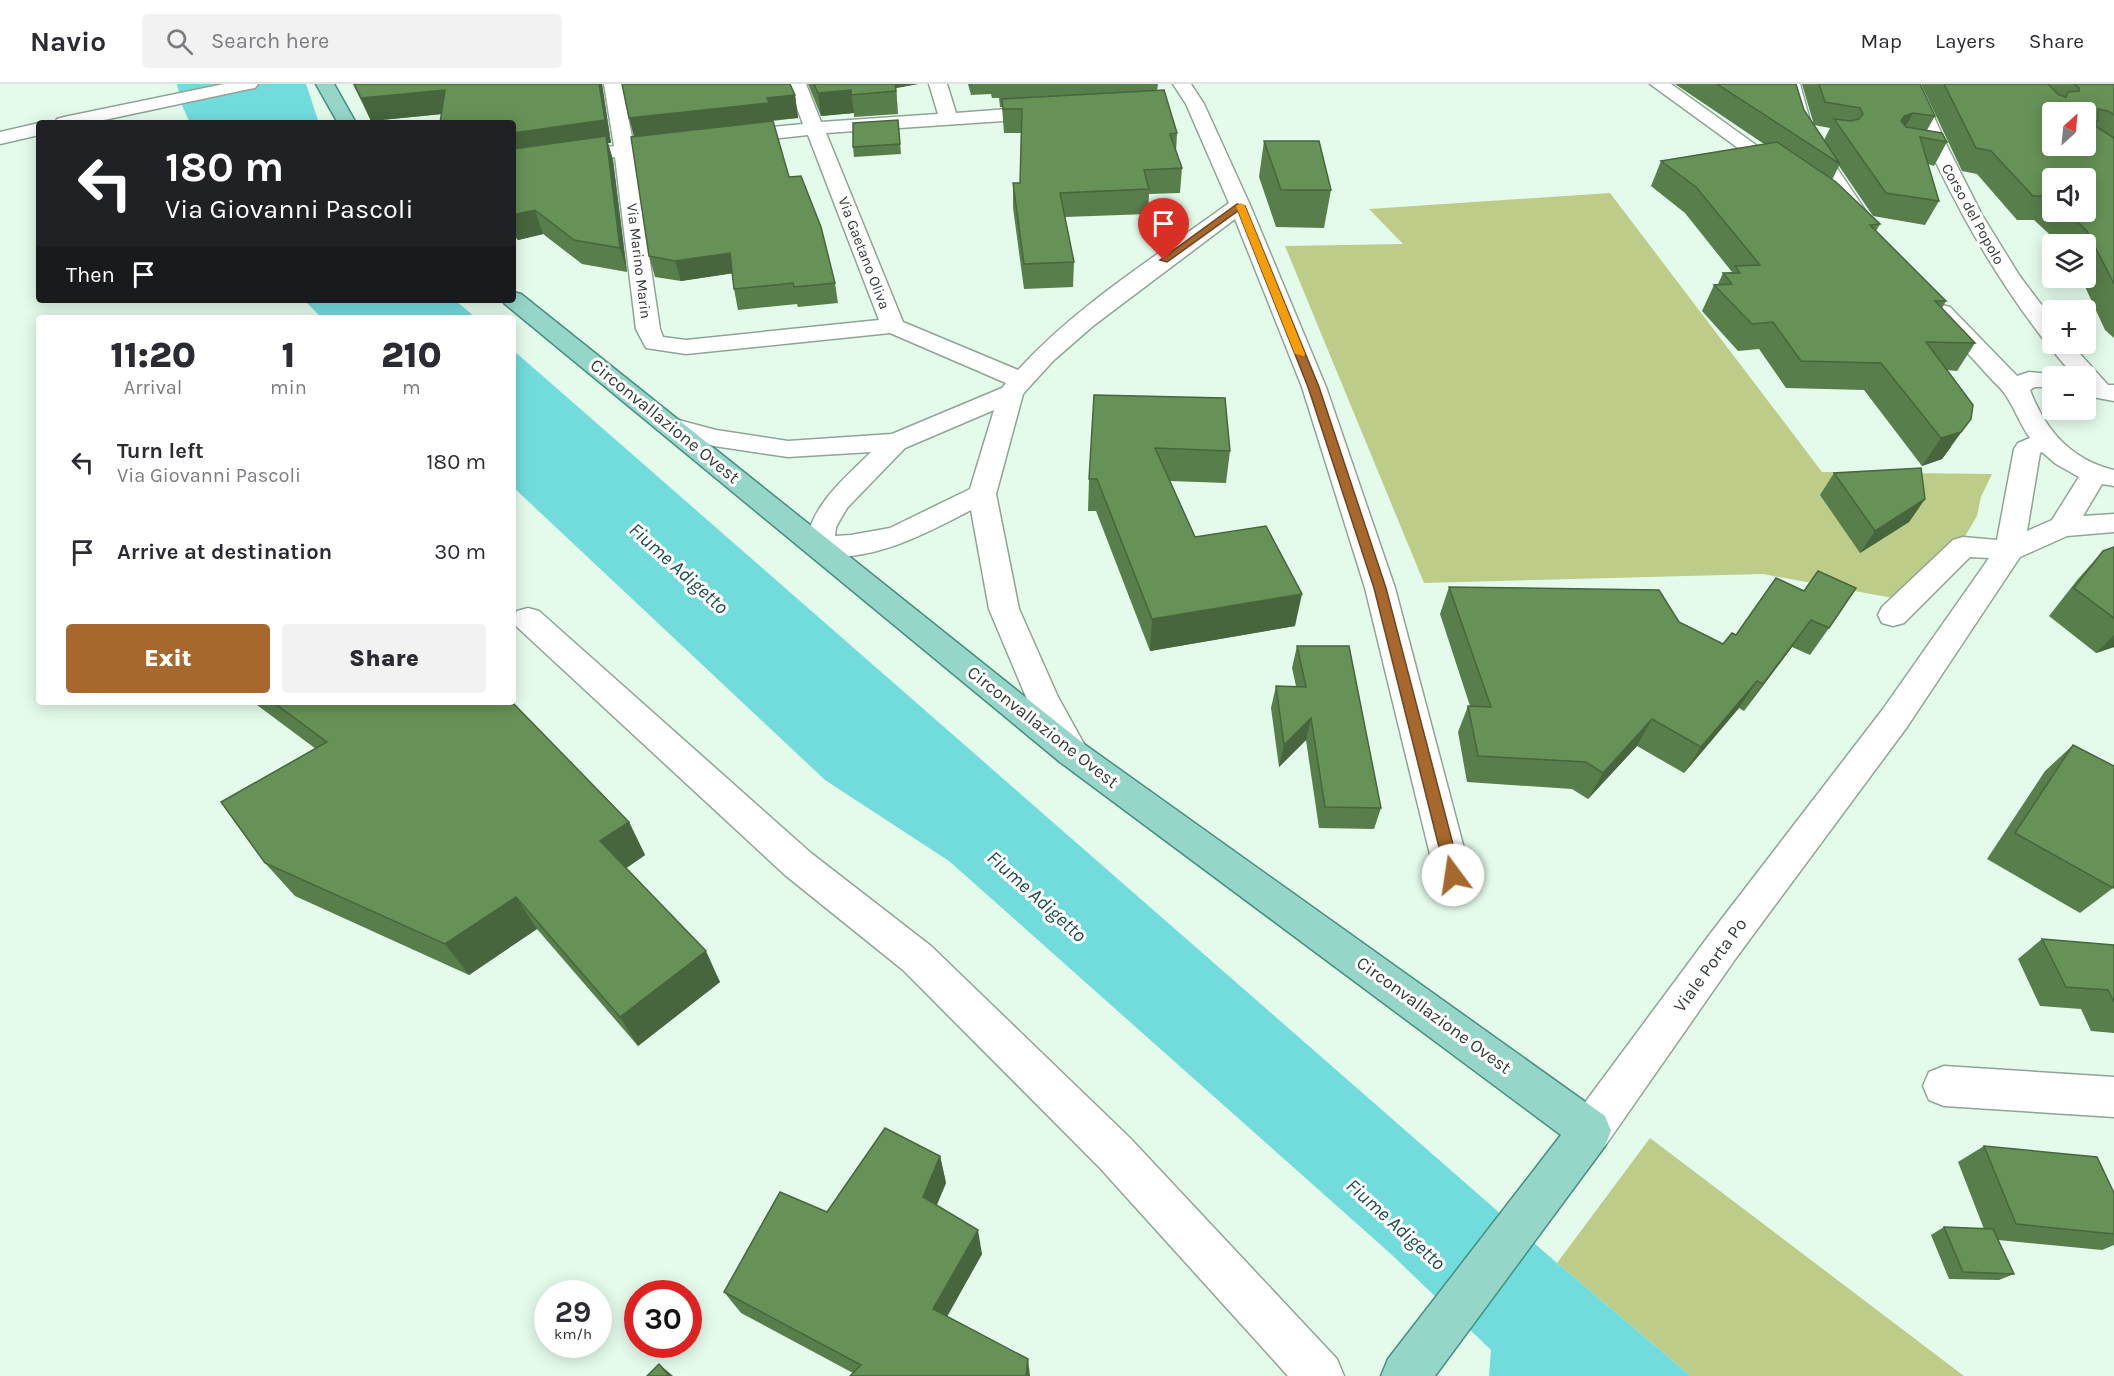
<!DOCTYPE html>
<meta charset="utf-8">
<style>
body{margin:0;font-family:Karla,sans-serif;background:#f2f2f3;color:#2b2b33;height:100vh;display:flex;flex-direction:column;font-size:22px;white-space:nowrap}
*{box-sizing:border-box;margin:0}
p{font-size:20px;color:#7c7c81}
.icon{flex:none;width:33px;height:33px;fill:none;stroke:currentColor;stroke-width:2;stroke-linecap:round;stroke-linejoin:round}
.map{position:relative;flex:1;overflow:hidden}
.side{position:absolute;left:36px;top:231px;width:480px;height:390px;display:flex;flex-direction:column;background:#fff;border-radius:6px;box-shadow:0 3px 15px #0003}
.side>*{flex:none}
.banner{position:absolute;left:36px;top:36px;width:480px;height:183px;border-radius:6px;box-shadow:0 3px 15px #0003;background:#202124;color:#fff;overflow:hidden}
.needle{width:39px;rotate:27deg}
.tools{position:absolute;left:2042px;top:18px;display:grid;gap:12px}
.tools a{display:grid;place-items:center;width:54px;height:54px;border-radius:6px;background:#fff;box-shadow:0 3px 15px #0003;font-size:30px}
.speed{position:absolute;left:534px;top:1196px;display:flex;gap:12px;font-size:30px;font-weight:700;text-align:center}
.speed>*{display:grid;place-content:center;width:78px;height:78px;border-radius:50%;background:#fff;box-shadow:0 3px 15px #0003;line-height:1}
.speed small{font-size:15px;font-weight:400}
.speed .limit{border:9px solid #d22;background:#fff;color:#111}
.pin{position:absolute;display:grid;place-items:center;width:51px;height:51px;color:#fff;margin:-62px -26px;border-radius:50% 50% 50% 0;rotate:-45deg;box-shadow:0 0 6px #0007}
.pin .icon{rotate:45deg}
.me{position:absolute;width:66px;margin:-33px;rotate:346deg;stroke-linejoin:round;filter:drop-shadow(0 0 4px #0008)}
.turn{display:flex;align-items:center;gap:21px;height:126px;padding:0 30px;font-size:27px}
.turn .icon{width:78px;height:78px;stroke-width:2.5}
.turn b{display:block;font-size:42px;line-height:51px}
.then{display:flex;align-items:center;height:57px;padding:0 30px;background:#0003;gap:12px;font-size:22px}
.eta{display:flex;justify-content:space-evenly;align-items:center;height:102px;text-align:center}
.eta b{font-size:36px;font-weight:800;line-height:42px}
.primary-button{display:flex;gap:12px;margin-top:auto;padding:12px 30px}
.primary-button a{flex:1;height:69px;border-radius:6px;background:#a7682e;color:#fff;font-size:24px;font-weight:800;line-height:69px;text-align:center}
.primary-button a+a{background:#f2f2f3;color:#2b2b33}
ul{padding:0;list-style:none}
li{display:flex;align-items:center;gap:18px;height:90px;padding:0 30px}
li div{flex:1}
li b{display:block;font-size:22px}
li em{font-style:normal}
header{display:flex;align-items:center;gap:36px;box-sizing:border-box;height:84px;padding:0 30px;background:#fff;border-bottom:2px solid #e1e1e2}
header strong{font-size:28px}
nav{display:flex;gap:33px;margin-inline-start:auto;font-size:21px}
.search{width:420px;height:54px;background:#f2f2f3;display:flex;align-items:center;gap:15px;box-sizing:border-box;padding:0 21px;border-radius:6px;color:#7c7c81;font-size:22px}
.map>svg:first-child{display:block}
</style>
<header>
<strong>Navio</strong>
<div class="search"><svg class="icon" aria-label="search" viewBox="0 0 24 24"><circle cx="10" cy="10" r="6"/><path d="M15 15l6 6"/></svg>Search here</div>
<nav><a>Map</a><a>Layers</a><a>Share</a></nav>
</header>
<div class="map">
<svg width="2114" height="1292" viewBox="0 0 2114 1292">
<rect width="100%" height="100%" fill="#e4fbec"/>
<g fill="#bdcc88">
<path d="M1610 109 1822 388 1992 390 1981 413 1977 432 1925 520 1763 490 1424 499 1285 162 1403 160 1369 125Z"/>
<path d="M1650 1054 1964 1292H1691L1557 1179Z"/>
</g>
<g fill="#72dcdd">
<path d="M177 0H306L319 39H190L181 19Z"/>
<path d="M304 216H455L476 234H322Z"/>
<path d="M513 266 1557 1179 1691 1292H1489L1491 1266 1392 1171 949 777 825 696 513 403Z"/>
</g>
<g fill="none" stroke-linecap="round" stroke-linejoin="round">
<g stroke="#8fa497" stroke-width="3">
<g id="minor">
<path d="M224 0H258L255 4 249 5 90 39H55L57 35 64 33Z"/>
<path d="M604 0H622L633 59 678 53 685 55 688 59 685 63 678 65 634 71 660 245 663 253 686 256 879 236 808 51 733 59 726 57 724 53 726 49 733 47 803 40 788 0H806L821 38 938 30 929 0H947L956 29 1046 22 1053 24 1055 28 1053 32 1046 34 826 49 903 238 1018 286C1078 220 1157 172 1229 119L1186 20 1173 0H1191L1204 20 1250 121 1326 303 1395 504 1471 791 1466 802 1453 806 1440 802 1435 791 1365 504 1302 303 1235 135 1093 242 1054 276 1031 301 1023 310 996 410 1019 525 1058 613 1089 669 1084 678 1072 682 1060 678 1055 669 1026 613 989 525 971 426C925 450 863 484 809 469L805 462C812 420 843 396 871 368L788 373 714 362 662 347 658 342 662 337 671 334 716 346 788 357 892 350 1002 304 1006 299 890 249 686 270 646 264 636 245 615 73 513 87V75L614 62ZM994 326 970 405 890 444 851 451 835 452 836 443 847 424 905 364Z"/>
<path d="M1650 0H1671L1795 89 1792 93H1778Z"/>
<path d="M1782 0H1800L1813 48 1871 135 1868 139 1861 141 1854 139 1795 48Z"/>
<path d="M1901 0H1919L1949 66 1982 131 2019 191 2052 235V260H2071L2108 301H2114V317L2092 313 2085 305V292H2074L2047 260 2049 257 2044 256C1983 177 1939 92 1901 0Z"/>
<path d="M39 39V51L0 60V48Z"/>
<path d="M1942 221 1950 223 2017 292 2029 288 2061 291 2062 292H2052V303H2035L2030 306C2045 346 2071 376 2114 386V402L2102 400 2083 432 2114 430V448L2067 452 2020 473 1907 643 1736 874 1605 1062 1590 1068 1575 1062 1569 1047 1575 1032 1710 850 1883 625 1989 474 1970 473 1904 539 1893 542 1882 539 1878 531 1882 523 1953 456 1963 453 1997 456 2014 365 2018 359 2030 354C2017 336 2011 312 1994 298L1930 228 1934 223ZM2042 368 2056 380 2079 393 2052 436 2027 447 2040 369Z"/>
<path d="M528 524 539 527 811 769 931 862 1130 1054 1337 1275 1344 1292H1288L1100 1084 903 886 785 791 517 543 513 535 517 527Z"/>
<path d="M1944 982 2114 993V1033L1944 1022 1929 1016 1923 1002 1929 988Z"/>
</g>
</g>
<g stroke="#458f7e" stroke-width="3">
<g id="major">
<path d="M316 0H334L356 39H338Z"/>
<path d="M513 208 521 210 1084 660 1605 1032 1611 1047 1605 1062 1435 1292H1381L1388 1275 1561 1051 1060 678 505 220 502 216H513Z"/>
</g>
</g>
<use href="#minor" fill="#fff" fill-rule="evenodd"/>
<use href="#major" fill="#95d6c8" fill-rule="evenodd"/>
</g>
<g fill="#587e4b" fill-rule="evenodd">
<path d="M353 0H602L611 59H608L613 76 627 188 582 180 543 150 518 156 513 152V39L441 30 371 37Z"/>
<path d="M808 0H918L896 4 898 30 854 33V29L821 32Z"/>
<path d="M968 0H1158L1157 7 1177 49 1176 68 1182 84 1180 109 1149 110 1148 130 1065 133 1074 178 1073 203 1024 205 1013 124V99H1020L1021 49H1004L1002 23H1000L999 14H992L991 10 971 11Z"/>
<path d="M1675 0H1796L1804 26 1824 56 1830 44 1814 41 1802 0H1920L1935 32 1927 46 1947 58 1934 82 1928 80 1939 117 1925 141 1873 132 1839 82 1832 96 1880 140 1876 147 1946 217 1942 224 1975 259 1957 287 1947 286 1951 363 1942 375 1922 382 1864 306 1786 304 1759 265 1738 267 1702 227 1714 201 1718 200 1723 189 1732 188 1685 129 1651 102 1661 77 1764 60Z"/>
<path d="M1921 0H2114V254L2105 246 2081 194H2085V160H2060L2034 136H2017L1977 90 1962 87ZM2052 94 2085 128H2052Z"/>
<path d="M795 11 798 34 772 37 789 93 835 199 838 219 798 223 797 220 738 226 734 205 732 189 681 197 655 193 649 172 634 52Z"/>
<path d="M898 36 901 70 854 73 853 63Z"/>
<path d="M1264 57 1331 106 1324 144 1276 143 1259 93Z"/>
<path d="M1094 311 1230 367 1226 399 1170 397 1195 453 1295 542 1150 567 1096 427H1088L1089 395Z"/>
<path d="M1834 389 1925 415 1909 438 1860 469 1820 411Z"/>
<path d="M2114 463V563L2096 569 2049 532 2078 495 2103 467Z"/>
<path d="M1449 503 1679 538 1723 560 1736 551 1804 507 1829 544 1810 571 1792 563 1744 627 1739 624 1684 689 1637 662 1588 715 1572 705 1467 698 1458 648 1468 622H1470L1440 530Z"/>
<path d="M1297 562 1381 724 1374 745 1319 744 1306 656 1279 683 1271 624 1276 602H1296L1292 584Z"/>
<path d="M253 618H512L629 738 645 771 626 784 720 898 638 962 537 845 469 891 295 812 265 779 316 665Z"/>
<path d="M2073 661 2113 804 2080 829 1987 775 2045 687Z"/>
<path d="M2042 855 2114 861V949L2091 947 2081 925 2040 922 2018 875Z"/>
<path d="M1984 1062 2114 1109V1161L2102 1166 1998 1156 2014 1190 1999 1196 1949 1195 1931 1151 1944 1143 1984 1145 1958 1078Z"/>
<path d="M940 1072 946 1099 937 1121 982 1170 947 1233 853 1289 741 1229 724 1208 827 1128Z"/>
</g>
<g fill="#47663d">
<path d="M599 0H602L611 59H608L613 76 627 188 620 164 513 73V49Z"/>
<path d="M895 0H918L896 4 898 30Z"/>
<path d="M445 6 453 29 371 37 361 14Z"/>
<path d="M851 6 854 29 821 32 818 9Z"/>
<path d="M795 11 798 34 772 36 773 41 635 57 629 34 767 14Z"/>
<path d="M1913 29 1900 52 1889 60 1904 32Z"/>
<path d="M535 126 543 150 518 156 513 143V131Z"/>
<path d="M730 169 735 189 681 197 675 177Z"/>
<path d="M1971 335 1942 375 1922 382 1941 354Z"/>
<path d="M1925 415 1909 438 1860 469 1875 447Z"/>
<path d="M1302 510 1295 542 1150 567 1152 535Z"/>
<path d="M1811 536 1792 563 1744 627 1763 600Z"/>
<path d="M2114 551V563L2096 569Z"/>
<path d="M1757 597 1739 624 1684 689 1701 663Z"/>
<path d="M1311 634 1306 656 1279 683 1284 661Z"/>
<path d="M1652 635 1637 662 1588 715 1603 689Z"/>
<path d="M629 738 645 771 618 790 600 757Z"/>
<path d="M516 813 537 845 469 891 445 860Z"/>
<path d="M706 867 720 898 638 962 620 933Z"/>
<path d="M940 1072 946 1099 929 1138 923 1113Z"/>
<path d="M978 1146 982 1170 939 1246 933 1225Z"/>
<path d="M1028 1275 1030 1292H1026Z"/>
<path d="M659 1280 673 1292H669Z"/>
</g>
<g fill="#669257" stroke="#47663d" stroke-width="1.5" fill-rule="evenodd">
<path d="M354 0H599L605 36 513 49V39H440L445 6 361 14Z"/>
<path d="M622 0H790L795 11 767 14 769 19 629 34Z"/>
<path d="M814 0H895L896 7 851 11V6L818 9Z"/>
<path d="M1717 0H1796L1804 26 1840 80Z"/>
<path d="M1819 0H1920L1935 32 1913 29 1904 32 1901 37 1906 43 1942 49 1947 58 1920 53 1939 117 1886 109 1834 35 1851 37 1859 35 1863 30 1860 24 1825 18Z"/>
<path d="M1944 0H2048L2059 11 2066 13 2068 8 2079 7V4L2074 0H2114V31L2108 27 2098 25V37L2093 38 2094 41 2114 54V200L2087 147 2067 128H2085V94H2052V114L2050 112H2033L1991 67 1976 64ZM2052 28H2085V62H2052Z"/>
<path d="M1164 6 1177 49 1170 50 1182 84 1144 86 1149 105 1060 109 1074 178 1024 180 1013 99H1020L1022 25H1003L1002 15Z"/>
<path d="M898 36 900 60 853 63V39Z"/>
<path d="M773 37 789 93 801 92 821 143 835 199 794 203 793 199 734 205 730 169 675 177 649 172 631 53Z"/>
<path d="M606 52 620 164 574 156 535 126 513 131V65Z"/>
<path d="M1264 57H1319L1331 106H1281Z"/>
<path d="M1777 58 1836 98 1880 140 1870 141 1946 217H1935L1975 259 1926 258 1973 321 1971 335 1961 348 1941 354 1881 279 1801 277 1773 238 1752 240 1714 201 1732 200 1723 189H1740L1735 182 1760 181 1696 103 1661 77Z"/>
<path d="M1094 311 1225 314 1230 367 1155 364 1195 453 1266 442 1302 510 1152 535 1097 395H1089Z"/>
<path d="M1921 384 1925 415 1875 447 1834 389Z"/>
<path d="M2114 463V534L2074 504 2103 467Z"/>
<path d="M1818 487 1856 504 1829 544 1811 536 1763 600 1757 597 1701 663 1652 635 1603 689 1586 678 1478 672 1468 622 1491 623 1449 503 1659 506 1679 538 1723 560 1732 549 1736 551 1776 494 1804 507Z"/>
<path d="M1297 562H1349L1381 724 1325 723 1311 634 1284 661 1276 602 1306 603Z"/>
<path d="M273 618H512L629 738 600 757 706 867 620 933 516 813 445 860 265 779 221 718 327 658Z"/>
<path d="M2073 661 2114 682V801L2113 804 2015 749Z"/>
<path d="M2042 855 2114 861V918L2108 906 2066 903Z"/>
<path d="M885 1044 940 1072 923 1113 978 1146 933 1225 1028 1275 1026 1292H850L861 1281 724 1208 780 1108 827 1128Z"/>
<path d="M1984 1062 2097 1073 2114 1109V1150L2016 1140Z"/>
<path d="M1944 1143 1993 1145 2014 1190 1963 1188Z"/>
<path d="M659 1280 669 1292H647Z"/>
</g>
<path fill="#a7682e" stroke="#6d441e" stroke-width="1.5" d="M1237 120 1245 122 1319 303 1386 504 1461 791 1458 796 1453 798 1448 796 1446 791 1374 504 1308 303 1238 127 1167 178 1160 176Z"/>
<path fill="#f59e0b" d="M1241 119 1245 122 1305 270 1304 272 1295 270 1236 122Z"/>
<g text-anchor="middle" stroke-width="6" stroke-linejoin="round" paint-order="stroke">
<g font-size="15" fill="#333c36" stroke="#fff">
<text transform="translate(1973 130) rotate(61)" y="5">Corso del Popolo</text>
<text transform="translate(864 169) rotate(69)" y="5">Via Gaetano Oliva</text>
<text transform="translate(639 177) rotate(83)" y="5">Via Marino Marin</text>
</g>
<g font-size="18" fill="#333c36" stroke="#fff">
<text transform="translate(665 337) rotate(39)" y="6">Circonvallazione Ovest</text>
<text transform="translate(1043 643) rotate(38)" y="6">Circonvallazione Ovest</text>
<text transform="translate(1710 881) rotate(-54)" y="6">Viale Porta Po</text>
<text transform="translate(1434 931) rotate(36)" y="6">Circonvallazione Ovest</text>
</g>
<g font-size="20" font-style="italic" fill="#1d4d4d" stroke="#fff">
<text transform="translate(679 484) rotate(42)" y="7">Fiume Adigetto</text>
<text transform="translate(1037 812) rotate(42)" y="7">Fiume Adigetto</text>
<text transform="translate(1396 1140) rotate(42)" y="7">Fiume Adigetto</text>
</g>
</g>
</svg>
<div class="tools">
<a><svg class="needle" viewBox="-14 -14 28 28"><path d="M0-13l5 13h-10z" fill="#e53935"/><path d="M0 13l5-13h-10z" fill="#7c7c81"/></svg></a>
<a><svg class="icon" aria-label="sound" viewBox="0 0 24 24"><path d="M4 9h4l5-4v14l-5-4H4zM17 9q2 3 0 6"/></svg></a>
<a><svg class="icon" aria-label="layers" viewBox="0 0 24 24"><path d="M12 4l9 5-9 5-9-5zM3 14l9 5 9-5"/></svg></a>
<a>+</a>
<a>−</a>
</div>
<div class="speed"><div>29<small>km/h</small></div><div class="limit">30</div></div>
<div class="pin" style="left:1164px;top:176px;background:#d93025"><svg class="icon" aria-label="arrive" viewBox="0 0 24 24"><path d="M6 21V4h12l-3 4 3 4H6"/></svg></div>
<svg class="me" style="left:1453px;top:791px" viewBox="-20 -20 40 40"><circle r="19" fill="#fff"/><path d="M0-13L10 11 0 6-10 11z" fill="#a7682e"/></svg>
<div class="banner">
<div class="turn"><svg class="icon" aria-label="left" viewBox="0 0 24 24"><path d="M17 20v-9H6M10 6l-5 5 5 5"/></svg><div><b>180 m</b>Via Giovanni Pascoli</div></div>
<div class="then">Then<svg class="icon" aria-label="arrive" viewBox="0 0 24 24"><path d="M6 21V4h12l-3 4 3 4H6"/></svg></div>
</div>
<section class="side">
<div class="eta">
<div><b>11:20</b><p>Arrival</p></div>
<div><b>1</b><p>min</p></div>
<div><b>210</b><p>m</p></div>
</div>
<ul>
<li><svg class="icon" aria-label="left" viewBox="0 0 24 24"><path d="M17 20v-9H6M10 6l-5 5 5 5"/></svg><div><b>Turn left</b><p>Via Giovanni Pascoli</p></div><em>180 m</em></li>
<li><svg class="icon" aria-label="arrive" viewBox="0 0 24 24"><path d="M6 21V4h12l-3 4 3 4H6"/></svg><div><b>Arrive at destination</b></div><em>30 m</em></li>
</ul>
<div class="primary-button"><a>Exit</a><a>Share</a></div>
</section>
</div>
